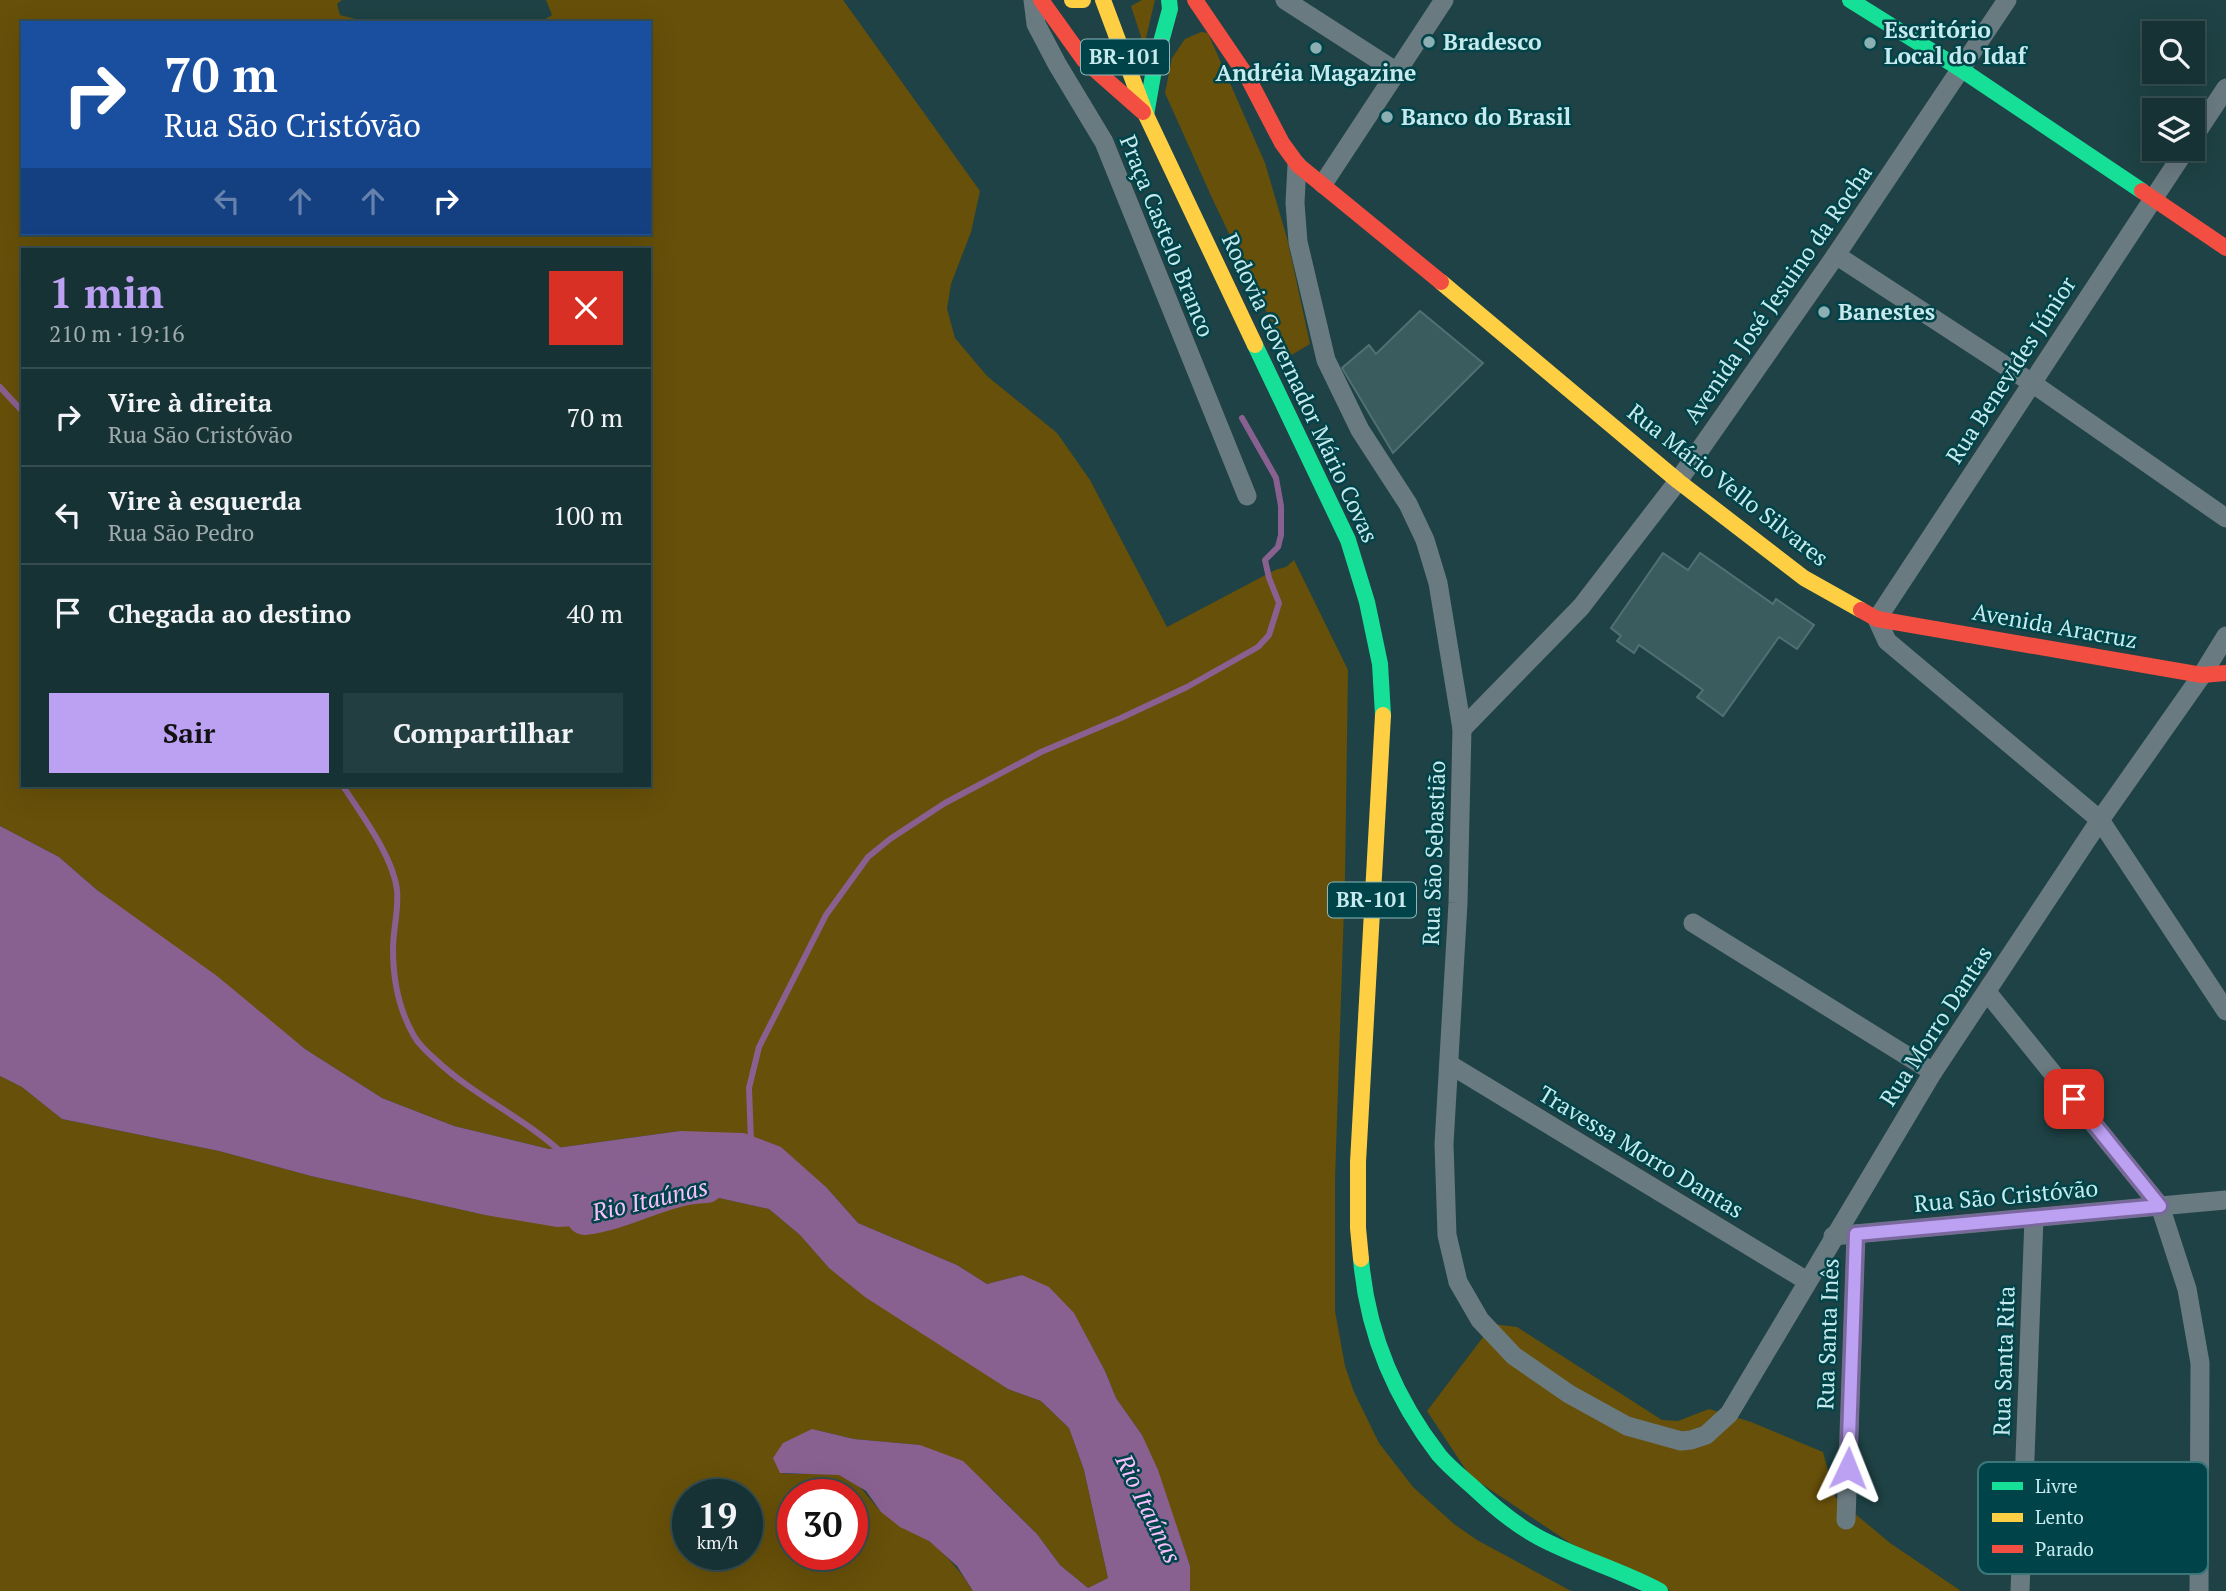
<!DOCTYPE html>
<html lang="pt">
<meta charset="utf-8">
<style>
body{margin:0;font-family:"PT Serif",serif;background:#233e40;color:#f1f3f6;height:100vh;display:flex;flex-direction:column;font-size:26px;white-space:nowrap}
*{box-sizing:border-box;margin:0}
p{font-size:23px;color:#9eaaac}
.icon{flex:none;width:38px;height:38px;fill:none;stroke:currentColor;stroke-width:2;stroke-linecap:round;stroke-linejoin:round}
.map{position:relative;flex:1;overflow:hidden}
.drawer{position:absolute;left:21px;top:248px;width:630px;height:539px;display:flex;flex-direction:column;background:#163234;border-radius:0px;box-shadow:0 7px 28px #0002,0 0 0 2px #354d4f}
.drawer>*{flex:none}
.banner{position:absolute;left:21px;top:21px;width:630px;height:214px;border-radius:0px;box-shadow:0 7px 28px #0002,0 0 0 2px #354d4f;background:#1a4fa0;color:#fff;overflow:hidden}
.fabs{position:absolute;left:2142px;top:21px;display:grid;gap:14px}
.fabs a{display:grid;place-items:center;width:63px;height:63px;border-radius:0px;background:#163234;box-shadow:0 7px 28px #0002,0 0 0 2px #354d4f;font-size:35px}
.speed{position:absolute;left:672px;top:1479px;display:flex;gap:14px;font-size:35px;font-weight:700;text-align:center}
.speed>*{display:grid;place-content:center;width:91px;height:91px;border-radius:50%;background:#163234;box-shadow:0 7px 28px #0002,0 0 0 2px #354d4f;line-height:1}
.speed small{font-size:18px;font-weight:400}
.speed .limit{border:10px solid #d22;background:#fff;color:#111}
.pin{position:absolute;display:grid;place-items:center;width:60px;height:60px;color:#fff;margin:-30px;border-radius:14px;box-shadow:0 4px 10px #0006}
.me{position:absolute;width:77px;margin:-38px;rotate:2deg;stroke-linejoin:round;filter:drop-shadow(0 0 5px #0008)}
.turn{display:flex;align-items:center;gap:24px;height:147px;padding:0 28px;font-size:32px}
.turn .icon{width:91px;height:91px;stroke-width:2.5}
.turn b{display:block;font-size:49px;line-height:60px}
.lanes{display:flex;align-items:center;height:66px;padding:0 28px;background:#0003;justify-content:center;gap:35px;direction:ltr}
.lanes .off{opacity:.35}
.round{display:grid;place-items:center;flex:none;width:74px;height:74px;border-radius:0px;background:#233e40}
.headline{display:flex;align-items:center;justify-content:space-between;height:119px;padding:0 28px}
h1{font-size:42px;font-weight:700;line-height:52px;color:#bca0f2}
.cta{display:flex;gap:14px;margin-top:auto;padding:14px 28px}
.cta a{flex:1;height:80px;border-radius:0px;background:#bca0f2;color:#111;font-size:28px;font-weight:700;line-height:80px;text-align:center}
.cta a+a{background:#233e40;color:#f1f3f6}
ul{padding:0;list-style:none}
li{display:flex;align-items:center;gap:21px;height:98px;padding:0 28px;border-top:2px solid #354d4f}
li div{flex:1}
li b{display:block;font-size:26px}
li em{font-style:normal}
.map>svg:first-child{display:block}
</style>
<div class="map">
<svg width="2226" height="1591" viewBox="0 0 2226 1591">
<rect width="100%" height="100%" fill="#1e4245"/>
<g fill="#675009" fill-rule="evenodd">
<path d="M0 0H342L337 4 340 15 371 23H23V233H649V23H539L552 15 546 0H843L980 191 971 232 951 284 947 309 955 338 987 376 1057 433 1090 480 1167 627 1275 570 1286 567 1294 560 1348 670 1345 877 1335 1181V1311L1345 1366 1354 1392 1379 1443 1413 1487 1454 1524 1477 1540 1571 1591H1190V1566L1142 1435 1116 1398 1105 1371 1074 1314 1022 1275 987 1284 957 1265 858 1223 827 1188 680 1131 549 1149 454 1126 382 1098 305 1049 97 890 59 857 0 826ZM23 250H649V786H23Z"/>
<path d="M1142 0H1155L1144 46 1131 6Z"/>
<path d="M1201 32 1208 33 1265 163 1287 238 1310 344 1288 357 1212 198 1165 93 1172 58 1185 39Z"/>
<path d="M0 1076 22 1087 62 1119 219 1151 311 1176 485 1215 604 1225 645 1197 710 1196 769 1209 800 1235 829 1268 1008 1389 1041 1401 1069 1428 1084 1470 1108 1578 1088 1588 1060 1565 1037 1534 992 1489 920 1445 854 1439 812 1429 780 1473C797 1476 826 1471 840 1475 862 1482 869 1501 884 1514 898 1526 916 1531 930 1542 948 1556 961 1572 973 1591H0ZM688 1494H747V1554H688ZM793 1494H852V1554H793Z"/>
<path d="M1493 1324 1517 1327 1662 1420 1678 1421 1709 1409 1751 1422 1823 1452 1835 1497 1890 1543 1961 1591H1671L1570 1543 1470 1476 1427 1411Z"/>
</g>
<path fill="#896191" d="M0 826 59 857 97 890 217 976 305 1049 382 1098 454 1126 549 1149 680 1131 744 1133 781 1147 827 1188 858 1223 957 1265 987 1284 1022 1275 1049 1287 1074 1313 1105 1371 1116 1398 1142 1435 1158 1470 1190 1566V1591H973L957 1566 929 1541 900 1527 881 1512 866 1491 839 1475 780 1473 773 1458 783 1443 812 1429 854 1439 920 1445 963 1461 1037 1534 1060 1565 1088 1588 1108 1578 1084 1470 1069 1428 1041 1401 1008 1389 865 1297 829 1268 800 1235 769 1209 710 1196 645 1197 604 1225 557 1227 485 1215 311 1176 219 1151 62 1119 22 1087 0 1076Z"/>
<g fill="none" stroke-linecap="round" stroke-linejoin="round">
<g stroke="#896191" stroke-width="6">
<path d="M0 387 23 412"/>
<path d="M343 786C361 814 393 856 397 890 399 909 393 930 393 949 393 979 399 1010 414 1036 419 1045 428 1053 436 1060 474 1096 523 1117 561 1152"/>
<path d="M751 1142 749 1088 759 1047 826 915 868 857 890 839 945 803 1041 752 1121 718 1187 687 1258 647 1269 635 1279 603 1269 578 1265 560 1278 547 1281 535V506L1276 478 1242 418"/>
</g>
<path stroke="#896191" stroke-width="38" d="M585 1216C626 1211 664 1185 706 1184"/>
</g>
<g fill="#3b5c5f" stroke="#517073" stroke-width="2">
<path d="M1420 311 1483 363 1393 453 1342 368 1369 345 1376 354Z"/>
<path d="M1663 553 1688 570 1700 553 1773 604 1776 599 1814 625 1797 649 1779 637 1723 716 1697 697 1703 690 1639 645 1634 653 1617 641 1621 636 1611 628Z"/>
</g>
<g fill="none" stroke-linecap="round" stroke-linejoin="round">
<g stroke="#6a7a81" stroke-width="19">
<path d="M1033 0 1036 24 1057 64 1104 142 1247 496"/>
<path d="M1285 0 1397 72"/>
<path d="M2193 138 2226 88"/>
<path d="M2186 149 1877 619 1887 641 2100 820 2226 1011"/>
<path d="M1297 165 1295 203 1298 242 1326 360 1360 430 1408 504 1425 540 1438 583 1462 729 1458 903 1444 1144 1447 1235 1458 1282 1480 1320 1514 1356 1569 1394 1627 1426 1681 1441 1691 1440 1706 1435 1729 1414 1933 1072 2100 820 2202 675 2226 636"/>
<path d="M1323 184 1444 0"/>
<path d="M1836 255 2032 383 2226 518"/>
<path d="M1462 729 1581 607 1678 481 1836 255 2007 0"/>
<path d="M1693 923 1933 1072"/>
<path d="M1987 992 2160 1206 2187 1289 2200 1363 2199 1591"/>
<path d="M1449 1064 1807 1281"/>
<path d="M1833 1236 2226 1200"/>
<path d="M1846 1520 1856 1234"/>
<path d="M2020 1591 2034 1218"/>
</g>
<g stroke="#16e098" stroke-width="16">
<path d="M1850 0 1962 70 2142 191"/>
<path d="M1146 115 1155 64 1170 9 1169 0"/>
<path d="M1255 345 1348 540 1367 602 1380 664 1383 715"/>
<path d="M1361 1259C1367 1331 1395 1398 1439 1455 1449 1467 1463 1478 1474 1488 1493 1506 1514 1524 1538 1537 1577 1558 1621 1570 1660 1591"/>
</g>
<g stroke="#ffcf43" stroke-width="16">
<path d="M1072 0H1083"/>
<path d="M1103 0 1146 115 1255 345"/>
<path d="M1441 282 1678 481 1804 578 1861 610"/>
<path d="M1361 1259 1358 1228V1162L1383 715"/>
</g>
<g stroke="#f24e42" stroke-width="16">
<path d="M1041 0 1084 60 1143 112"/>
<path d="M1195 0 1248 78 1282 143 1298 165 1441 282"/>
<path d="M2142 191 2226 248"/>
<path d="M1861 610 1877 619 2202 675 2226 673"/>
</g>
</g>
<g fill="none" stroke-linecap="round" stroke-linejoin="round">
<g stroke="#7a689d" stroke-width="18">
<path id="route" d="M1848 1468 1856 1234 2160 1206 2074 1099"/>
</g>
<use href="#route" stroke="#bca0f2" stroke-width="12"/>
</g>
<g fill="#8bafb3" stroke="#004449" stroke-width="2.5">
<circle cx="1429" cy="42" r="7"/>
<circle cx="1870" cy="43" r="7"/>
<circle cx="1316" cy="48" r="7"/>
<circle cx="1387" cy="117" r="7"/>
<circle cx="1824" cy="312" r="7"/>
</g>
<g text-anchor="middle" stroke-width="5" stroke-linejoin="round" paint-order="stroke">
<g fill="#004449" stroke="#8bb8bc" stroke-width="2">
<rect x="1081" y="39.5" width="88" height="35" rx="5"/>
<rect x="1328" y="882.5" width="88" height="35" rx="5"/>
</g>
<g font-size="21" font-weight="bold" fill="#c6eaee">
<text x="1125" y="64">BR-101</text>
<text x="1372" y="907">BR-101</text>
</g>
<g font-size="23" font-weight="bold" fill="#c6eaee" stroke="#004449" text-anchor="start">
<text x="1884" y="38">Escritório<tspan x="1884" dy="26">Local do Idaf</tspan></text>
<text x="1443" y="50">Bradesco</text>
<text x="1316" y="81" text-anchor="middle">Andréia Magazine</text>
<text x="1401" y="125">Banco do Brasil</text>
<text x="1838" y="320">Banestes</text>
</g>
<g font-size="23" fill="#c6eaee" stroke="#004449">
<text transform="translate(1167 236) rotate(68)" y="8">Praça Castelo Branco</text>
<text transform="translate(1778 294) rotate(-55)" y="8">Avenida José Jesuino da Rocha</text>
<text transform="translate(2011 370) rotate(-57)" y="8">Rua Benevides Júnior</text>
<text transform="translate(1300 388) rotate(65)" y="8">Rodovia Governador Mário Covas</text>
<text transform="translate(1728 485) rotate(38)" y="8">Rua Mário Vello Silvares</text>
<text transform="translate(2055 626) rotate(10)" y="8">Avenida Aracruz</text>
<text transform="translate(1434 853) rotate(-88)" y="8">Rua São Sebastião</text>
<text transform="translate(1936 1026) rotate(-57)" y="8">Rua Morro Dantas</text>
<text transform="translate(1641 1152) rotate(31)" y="8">Travessa Morro Dantas</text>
<text transform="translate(2006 1196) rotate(-5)" y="8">Rua São Cristóvão</text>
<text transform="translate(1828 1334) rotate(-88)" y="8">Rua Santa Inês</text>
<text transform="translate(2004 1361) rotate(-88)" y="8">Rua Santa Rita</text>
</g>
<g font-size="24" font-style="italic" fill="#f7c0fd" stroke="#004449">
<text transform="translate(650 1200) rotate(-13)" y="8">Rio Itaúnas</text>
<text transform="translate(1148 1509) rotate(64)" y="8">Rio Itaúnas</text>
</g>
</g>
<rect x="1978" y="1462" width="230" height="112" rx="10" fill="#004449" stroke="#3b767b" stroke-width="2"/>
<rect x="1992" y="1482" width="31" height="8" fill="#16e098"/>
<rect x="1992" y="1513" width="31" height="9" fill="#ffcf43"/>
<rect x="1992" y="1545" width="31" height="8" fill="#f24e42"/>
<g font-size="19" fill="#c6eaee">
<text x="2035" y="1493">Livre</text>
<text x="2035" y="1524">Lento</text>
<text x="2035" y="1556">Parado</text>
</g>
</svg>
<div class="fabs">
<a><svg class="icon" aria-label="search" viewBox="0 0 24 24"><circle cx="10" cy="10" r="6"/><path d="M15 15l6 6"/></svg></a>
<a><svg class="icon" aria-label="layers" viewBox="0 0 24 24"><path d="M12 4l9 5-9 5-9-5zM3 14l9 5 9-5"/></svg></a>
</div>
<div class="speed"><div>19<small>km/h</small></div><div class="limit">30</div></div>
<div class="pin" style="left:2074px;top:1099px;background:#d93025"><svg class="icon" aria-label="arrive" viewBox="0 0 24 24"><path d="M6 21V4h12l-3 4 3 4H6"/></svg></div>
<svg class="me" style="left:1848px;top:1468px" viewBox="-20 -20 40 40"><path d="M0-17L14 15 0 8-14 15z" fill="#bca0f2" stroke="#fff" stroke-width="4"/></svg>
<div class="banner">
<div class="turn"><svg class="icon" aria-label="right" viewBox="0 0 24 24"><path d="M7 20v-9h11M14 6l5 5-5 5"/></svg><div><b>70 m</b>Rua São Cristóvão</div></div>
<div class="lanes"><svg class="icon off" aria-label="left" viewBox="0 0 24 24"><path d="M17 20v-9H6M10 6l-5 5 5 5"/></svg><svg class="icon off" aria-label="ahead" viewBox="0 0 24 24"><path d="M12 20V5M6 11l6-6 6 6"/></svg><svg class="icon off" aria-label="ahead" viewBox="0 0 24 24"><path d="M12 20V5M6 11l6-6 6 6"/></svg><svg class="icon" aria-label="right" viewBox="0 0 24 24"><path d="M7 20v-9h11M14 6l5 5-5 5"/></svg></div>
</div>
<section class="drawer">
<div class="headline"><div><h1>1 min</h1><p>210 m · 19:16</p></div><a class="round" style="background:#d93025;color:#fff"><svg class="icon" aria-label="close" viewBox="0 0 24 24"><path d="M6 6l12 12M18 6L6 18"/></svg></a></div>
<ul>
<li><svg class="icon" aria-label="right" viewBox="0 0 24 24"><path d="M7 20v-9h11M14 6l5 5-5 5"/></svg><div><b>Vire à direita</b><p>Rua São Cristóvão</p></div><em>70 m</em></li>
<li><svg class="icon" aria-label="left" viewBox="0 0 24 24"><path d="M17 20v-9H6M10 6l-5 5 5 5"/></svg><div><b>Vire à esquerda</b><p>Rua São Pedro</p></div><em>100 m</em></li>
<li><svg class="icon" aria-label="arrive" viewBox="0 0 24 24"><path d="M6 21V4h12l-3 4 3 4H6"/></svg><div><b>Chegada ao destino</b></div><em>40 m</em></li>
</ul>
<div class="cta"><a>Sair</a><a>Compartilhar</a></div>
</section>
</div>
